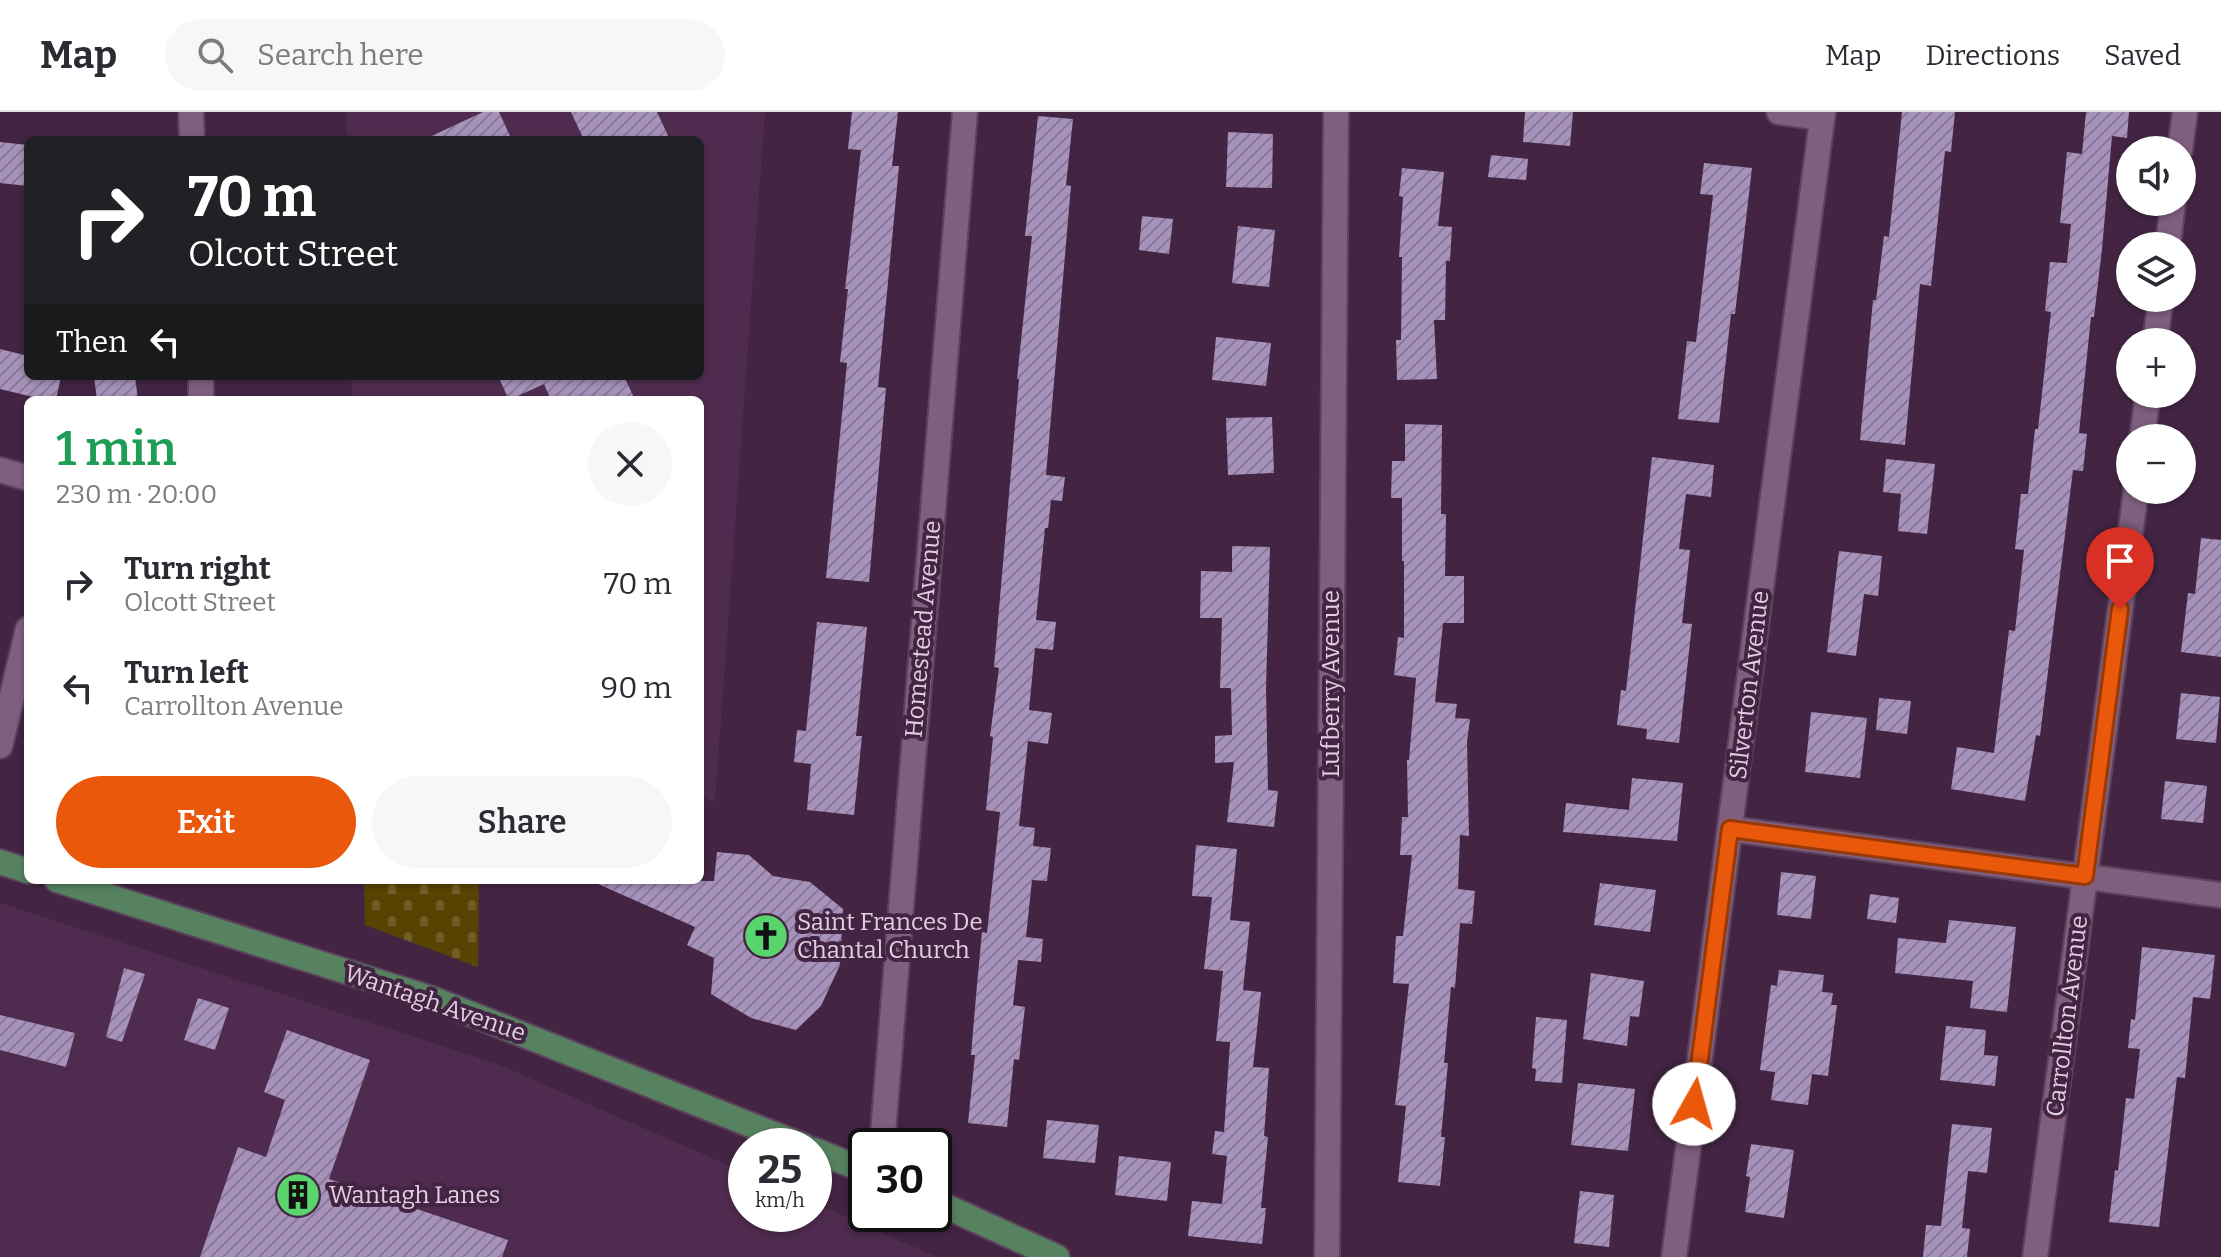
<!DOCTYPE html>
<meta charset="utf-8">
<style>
body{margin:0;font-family:Bitter,serif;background:#f7f7f7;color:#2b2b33;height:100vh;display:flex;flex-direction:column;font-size:30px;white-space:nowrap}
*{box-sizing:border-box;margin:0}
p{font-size:26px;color:#7c7c81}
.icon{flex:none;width:44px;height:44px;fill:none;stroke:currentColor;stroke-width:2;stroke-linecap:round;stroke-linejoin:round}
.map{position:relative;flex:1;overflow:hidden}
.side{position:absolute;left:24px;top:284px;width:680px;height:488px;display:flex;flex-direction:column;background:#fff;border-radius:12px;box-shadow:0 2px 6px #0004}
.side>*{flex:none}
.top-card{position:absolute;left:24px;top:24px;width:680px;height:244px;border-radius:12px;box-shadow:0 2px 6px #0004;background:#202124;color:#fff;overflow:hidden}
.buttons{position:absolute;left:2116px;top:24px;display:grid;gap:16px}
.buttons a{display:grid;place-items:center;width:80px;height:80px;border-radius:50%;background:#fff;box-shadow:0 2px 6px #0004;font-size:40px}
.speed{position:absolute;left:728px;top:1016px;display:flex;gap:16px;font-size:40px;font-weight:700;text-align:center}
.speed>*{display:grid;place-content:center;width:104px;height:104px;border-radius:50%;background:#fff;box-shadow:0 2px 6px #0004;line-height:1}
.speed small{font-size:20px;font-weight:400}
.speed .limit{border:4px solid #111;border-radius:12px;background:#fff;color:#111}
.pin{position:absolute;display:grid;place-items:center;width:68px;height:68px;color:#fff;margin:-82px -34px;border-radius:50% 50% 50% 0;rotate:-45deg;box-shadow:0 0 8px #0007}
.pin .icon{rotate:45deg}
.me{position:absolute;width:88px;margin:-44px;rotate:7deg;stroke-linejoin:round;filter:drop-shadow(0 0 6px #0008)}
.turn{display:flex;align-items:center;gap:28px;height:168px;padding:0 32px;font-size:36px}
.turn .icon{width:104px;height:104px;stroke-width:2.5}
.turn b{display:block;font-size:56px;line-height:68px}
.then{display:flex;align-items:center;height:76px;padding:0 32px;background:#0003;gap:16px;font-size:30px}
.round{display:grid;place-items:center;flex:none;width:84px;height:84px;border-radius:42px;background:#f7f7f7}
.summary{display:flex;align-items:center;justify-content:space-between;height:136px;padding:0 32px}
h1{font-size:48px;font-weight:600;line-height:60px;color:#1e9e55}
.button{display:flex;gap:16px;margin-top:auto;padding:16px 32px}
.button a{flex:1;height:92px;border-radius:48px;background:#ea580c;color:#fff;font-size:32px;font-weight:600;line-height:92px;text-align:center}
.button a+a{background:#f7f7f7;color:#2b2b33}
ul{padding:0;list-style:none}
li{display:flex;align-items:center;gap:24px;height:104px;padding:0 32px}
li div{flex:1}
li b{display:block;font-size:30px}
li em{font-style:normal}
header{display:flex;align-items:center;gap:48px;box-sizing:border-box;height:112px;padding:0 40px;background:#fff;border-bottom:2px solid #e1e1e2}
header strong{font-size:38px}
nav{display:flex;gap:44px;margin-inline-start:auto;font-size:28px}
.search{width:560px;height:72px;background:#f7f7f7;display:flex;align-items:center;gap:20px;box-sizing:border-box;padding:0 28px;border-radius:44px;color:#7c7c81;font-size:30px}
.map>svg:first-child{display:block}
</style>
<header>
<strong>Map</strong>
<div class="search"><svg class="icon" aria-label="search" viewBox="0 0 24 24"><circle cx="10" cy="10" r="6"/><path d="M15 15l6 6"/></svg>Search here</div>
<nav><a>Map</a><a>Directions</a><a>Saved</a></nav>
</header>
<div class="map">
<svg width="2221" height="1145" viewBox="0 0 2221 1145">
<defs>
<pattern id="cemetery-stones" width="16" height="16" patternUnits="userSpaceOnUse" patternTransform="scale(2)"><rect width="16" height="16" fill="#594303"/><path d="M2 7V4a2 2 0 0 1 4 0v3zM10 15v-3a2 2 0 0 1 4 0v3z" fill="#715d27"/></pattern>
<pattern id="building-hatch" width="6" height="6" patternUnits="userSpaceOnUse" patternTransform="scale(2)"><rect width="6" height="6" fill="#a692bb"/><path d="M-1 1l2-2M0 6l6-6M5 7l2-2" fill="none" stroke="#897997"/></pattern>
</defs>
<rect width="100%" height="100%" fill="#432543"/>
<g fill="#4f2c4f">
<path d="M346 0H765L715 690 700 684V288H352L351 264H700V28H347Z"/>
<path d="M0 791 495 951 746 1061V1102H814V1091L937 1145H0Z"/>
</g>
<path fill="url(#cemetery-stones)" d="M364 768H479L478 855 365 813Z"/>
<g fill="url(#building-hatch)">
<path d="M483 0H499L512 28H423Z"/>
<path d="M571 0H657L670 28H584Z"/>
<path d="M852 0H898L892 54H899L878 275 886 276 869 470 826 466 847 251 840 250 848 177H845L861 38 848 37Z"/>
<path d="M1525 0H1573L1570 34 1523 30Z"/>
<path d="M1902 0H1955L1951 40 1945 39 1931 174 1920 172 1905 333 1860 328 1873 188H1876L1884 124 1889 125Z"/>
<path d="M2086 0H2129L2127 26 2112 24 2102 137 2094 205H2091L2079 321 2087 322 2083 359 2073 358 2040 624 2036 623 2025 689 1951 677 1957 635 1994 641 2009 518 2015 519 2024 438 2015 437 2021 382H2028L2035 317H2038L2051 200 2045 199 2050 150 2067 151 2071 112 2060 111 2067 40 2082 42Z"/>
<path d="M1038 4 1073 7 1066 73 1071 74 1046 363 1065 365 1062 389 1051 388 1048 416H1045L1036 508 1056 510 1053 538 1035 536 1029 598 1052 601 1048 632 1028 629 1019 714 1035 716 1033 734 1051 736 1047 769 1032 768 1026 825 1043 827 1041 850 1018 848 1013 893 1025 895 1019 948 1014 947 1007 1015 968 1011 975 943H971L977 873 982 820 987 821 1000 700 986 698 993 625 990 624 999 556 994 555 1019 267H1017L1032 124H1025Z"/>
<path d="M1228 20 1273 22 1272 76 1226 75Z"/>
<path d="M0 30 28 33V74L0 71Z"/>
<path d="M1491 43 1528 47 1526 68 1488 65Z"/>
<path d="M1704 51 1752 56 1735 202H1731L1719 311 1678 307 1687 229 1696 230 1713 83 1700 82Z"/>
<path d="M1402 56 1444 60 1438 114 1452 115 1450 149H1446L1445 208H1434L1437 267 1397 268 1396 228H1401L1402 145H1399L1403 85 1399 84Z"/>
<path d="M1142 104 1173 107 1169 142 1139 138Z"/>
<path d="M1238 114 1275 118 1269 175 1232 171Z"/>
<path d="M1216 225 1271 231 1266 274 1212 268Z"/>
<path d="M0 237 28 244V264H61L56 288H32L33 285 0 277Z"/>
<path d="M94 264H135L138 288H97Z"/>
<path d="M498 264H624L635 288H551L544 272 509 288Z"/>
<path d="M1272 305 1274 361 1228 363 1226 306Z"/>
<path d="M1405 312 1442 313 1441 402H1446L1445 464H1464V511H1443L1435 590 1457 592 1455 606 1470 607 1467 630 1469 724 1460 723 1458 777 1475 779 1472 812 1460 811 1455 876 1451 875 1444 951H1448L1441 1025H1445L1440 1074 1398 1070 1406 994 1395 993 1409 872 1393 871 1396 824H1403L1412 743H1400L1402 705H1408L1407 648H1409L1416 566 1394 563 1398 525 1404 526V449H1402V386H1391L1392 349H1405Z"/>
<path d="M1652 345 1714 353 1711 385 1686 382 1679 437 1690 438 1682 511 1692 512 1679 631 1646 627 1647 617 1617 613 1621 578 1626 579Z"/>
<path d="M1886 347 1935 352 1927 422 1898 419 1901 382 1883 380Z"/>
<path d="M2201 426 2221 428V545L2181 540 2188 481 2195 482Z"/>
<path d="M1232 434 1270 435 1266 577 1268 678 1278 679 1274 715 1227 710 1234 650 1215 651V624L1232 623 1231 576H1220L1222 506H1200L1201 459 1232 460Z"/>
<path d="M1839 439 1882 444 1878 484 1864 482 1856 544 1827 540Z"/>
<path d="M817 510 867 515 856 624H862L854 703 807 698 811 652 794 650 797 618 806 619Z"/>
<path d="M2181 581 2220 585 2216 631 2176 627Z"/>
<path d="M1879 586 1911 589 1907 622 1876 618Z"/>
<path d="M1811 600 1867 606 1860 666 1805 660Z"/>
<path d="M1632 666 1683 671 1677 729 1563 720 1566 691 1629 698Z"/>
<path d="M2165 669 2207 674 2203 711 2161 707Z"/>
<path d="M1196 733 1237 737 1230 808 1250 810 1243 878 1261 880 1253 955 1269 956 1264 1024 1268 1025 1261 1096H1266L1262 1132 1188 1124 1192 1089 1222 1092 1227 1044 1212 1042 1215 1019 1224 1020 1230 930 1216 929 1223 859 1204 857 1212 785 1192 784Z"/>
<path d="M717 740 749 743 773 764 810 770 843 797 840 853 821 894 796 918 751 906 711 882 714 846 687 833 695 815 589 768 714 769Z"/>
<path d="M1781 760 1816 764 1811 807 1777 803Z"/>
<path d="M1600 771 1656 778 1650 820 1594 813Z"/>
<path d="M1870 782 1899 786 1896 811 1867 807Z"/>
<path d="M1949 808 2016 815 2007 900 1970 896 1973 869 1895 861 1898 826 1946 831Z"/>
<path d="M2142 835 2215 843 2210 887 2193 885 2185 966 2177 965 2159 1115 2109 1110 2115 1058 2118 1059 2126 986 2134 987 2140 937 2128 936 2131 907 2135 908Z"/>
<path d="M124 856 145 862 122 930 106 925Z"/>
<path d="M1779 858 1824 863 1822 880 1833 881 1831 893H1837L1828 964 1812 962 1808 993 1771 988 1775 960 1760 958 1771 873 1777 874Z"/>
<path d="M1591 861 1644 869 1639 905 1630 904 1627 934 1583 927Z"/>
<path d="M198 886 229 896 215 938 184 928Z"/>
<path d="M0 903 75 921 66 955 0 938Z"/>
<path d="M1536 905 1567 908 1562 971 1535 969 1536 957 1532 956Z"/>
<path d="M1946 914 1986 918 1984 943 1998 944 1995 974 1940 968Z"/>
<path d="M287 918 370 948 329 1067 508 1128 502 1145H200L238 1035 266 1045 285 988 264 980Z"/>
<path d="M1578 971 1635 977 1628 1039 1571 1033Z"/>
<path d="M1047 1008 1099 1013 1095 1051 1043 1046Z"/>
<path d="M1952 1012 1992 1016 1987 1061 1968 1059 1962 1116 1970 1117 1967 1145H1923L1926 1113 1941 1114Z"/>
<path d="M1751 1032 1794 1038 1784 1106 1745 1100 1750 1065 1746 1064Z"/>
<path d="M1119 1044 1171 1050 1167 1089 1115 1083Z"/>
<path d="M1580 1079 1614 1083 1609 1135 1574 1131Z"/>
</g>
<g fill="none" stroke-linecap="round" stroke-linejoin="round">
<g stroke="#5c435d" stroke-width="28">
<g id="minor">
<path d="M191 0 192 28"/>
<path d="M1779 0 1822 6"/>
<path d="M2180 38 2185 0"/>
<path d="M2168 134 2173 90"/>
<path d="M2155 230 2161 186"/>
<path d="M201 288V264"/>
<path d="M2142 326 2148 282"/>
<path d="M0 358 28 366"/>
<path d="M0 634 28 517"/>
<path d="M1730 717 2221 783"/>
<path d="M882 1034 965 0"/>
<path d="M1327 1145 1336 0"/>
<path d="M1674 1145 1823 0"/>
<path d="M2035 1145 2136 378"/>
</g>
</g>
<g stroke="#5c435d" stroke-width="28">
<g id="major">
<path d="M0 750 28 759"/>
<path d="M57 768 433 887 804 1034"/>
<path d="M814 1038 866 1059"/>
<path d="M934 1089 1057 1145"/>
</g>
</g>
<use href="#minor" stroke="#7f5e7e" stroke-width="24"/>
<use href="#major" stroke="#568260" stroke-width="24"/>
</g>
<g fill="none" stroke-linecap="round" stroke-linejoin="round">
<g stroke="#983908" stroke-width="20">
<path id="route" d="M1694 992 1730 717 2085 764 2120 497"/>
</g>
<use href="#route" stroke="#ea580c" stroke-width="14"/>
</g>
<defs>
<g id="church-disc" transform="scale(2.3)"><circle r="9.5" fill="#5ad56e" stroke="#432543"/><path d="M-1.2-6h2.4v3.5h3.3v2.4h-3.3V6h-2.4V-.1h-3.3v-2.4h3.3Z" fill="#111"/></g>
<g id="building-disc" transform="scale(2.3)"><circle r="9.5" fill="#5ad56e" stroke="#432543"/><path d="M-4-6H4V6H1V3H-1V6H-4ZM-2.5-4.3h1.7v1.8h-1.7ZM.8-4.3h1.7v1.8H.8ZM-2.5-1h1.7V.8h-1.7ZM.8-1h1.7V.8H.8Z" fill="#111"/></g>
</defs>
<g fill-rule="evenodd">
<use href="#church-disc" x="766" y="824"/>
<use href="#building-disc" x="298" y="1083"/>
</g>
<g text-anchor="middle" stroke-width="8" stroke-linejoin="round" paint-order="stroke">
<g font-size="24" fill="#e2cfe1" stroke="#432543">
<text transform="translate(923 517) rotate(-85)" y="8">Homestead Avenue</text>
<text transform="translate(1331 572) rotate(-90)" y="8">Lufberry Avenue</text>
<text transform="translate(1749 573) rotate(-83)" y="8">Silverton Avenue</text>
<text transform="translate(435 891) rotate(19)" y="8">Wantagh Avenue</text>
<text transform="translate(2067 904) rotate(-83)" y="8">Carrollton Avenue</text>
</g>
<g font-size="24" fill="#e2cfe1" stroke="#432543" text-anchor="start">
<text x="797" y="818">Saint Frances De<tspan x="797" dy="28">Chantal Church</tspan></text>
<text x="329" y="1091">Wantagh Lanes</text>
</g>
</g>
</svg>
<div class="buttons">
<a><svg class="icon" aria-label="sound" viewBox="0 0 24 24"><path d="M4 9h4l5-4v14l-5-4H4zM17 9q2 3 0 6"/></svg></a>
<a><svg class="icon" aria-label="layers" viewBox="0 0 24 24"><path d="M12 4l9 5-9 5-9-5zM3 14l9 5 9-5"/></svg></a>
<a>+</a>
<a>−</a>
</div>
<div class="speed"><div>25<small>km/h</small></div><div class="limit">30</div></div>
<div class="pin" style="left:2120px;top:497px;background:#d93025"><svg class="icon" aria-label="arrive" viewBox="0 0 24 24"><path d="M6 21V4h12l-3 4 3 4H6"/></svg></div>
<svg class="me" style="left:1694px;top:992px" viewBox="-20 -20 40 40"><circle r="19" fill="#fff"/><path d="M0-13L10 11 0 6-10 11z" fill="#ea580c"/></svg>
<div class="top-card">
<div class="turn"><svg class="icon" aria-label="right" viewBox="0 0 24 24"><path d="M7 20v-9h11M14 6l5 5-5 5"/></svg><div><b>70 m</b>Olcott Street</div></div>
<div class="then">Then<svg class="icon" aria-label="left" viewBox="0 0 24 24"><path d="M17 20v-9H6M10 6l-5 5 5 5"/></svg></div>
</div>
<section class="side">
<div class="summary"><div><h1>1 min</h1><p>230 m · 20:00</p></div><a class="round"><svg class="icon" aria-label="close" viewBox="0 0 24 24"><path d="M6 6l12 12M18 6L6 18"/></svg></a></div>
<ul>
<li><svg class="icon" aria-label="right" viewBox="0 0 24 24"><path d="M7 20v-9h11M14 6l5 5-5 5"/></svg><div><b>Turn right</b><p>Olcott Street</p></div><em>70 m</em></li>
<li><svg class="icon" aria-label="left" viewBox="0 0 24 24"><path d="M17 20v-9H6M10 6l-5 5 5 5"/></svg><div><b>Turn left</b><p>Carrollton Avenue</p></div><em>90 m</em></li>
</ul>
<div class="button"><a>Exit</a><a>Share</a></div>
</section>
</div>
